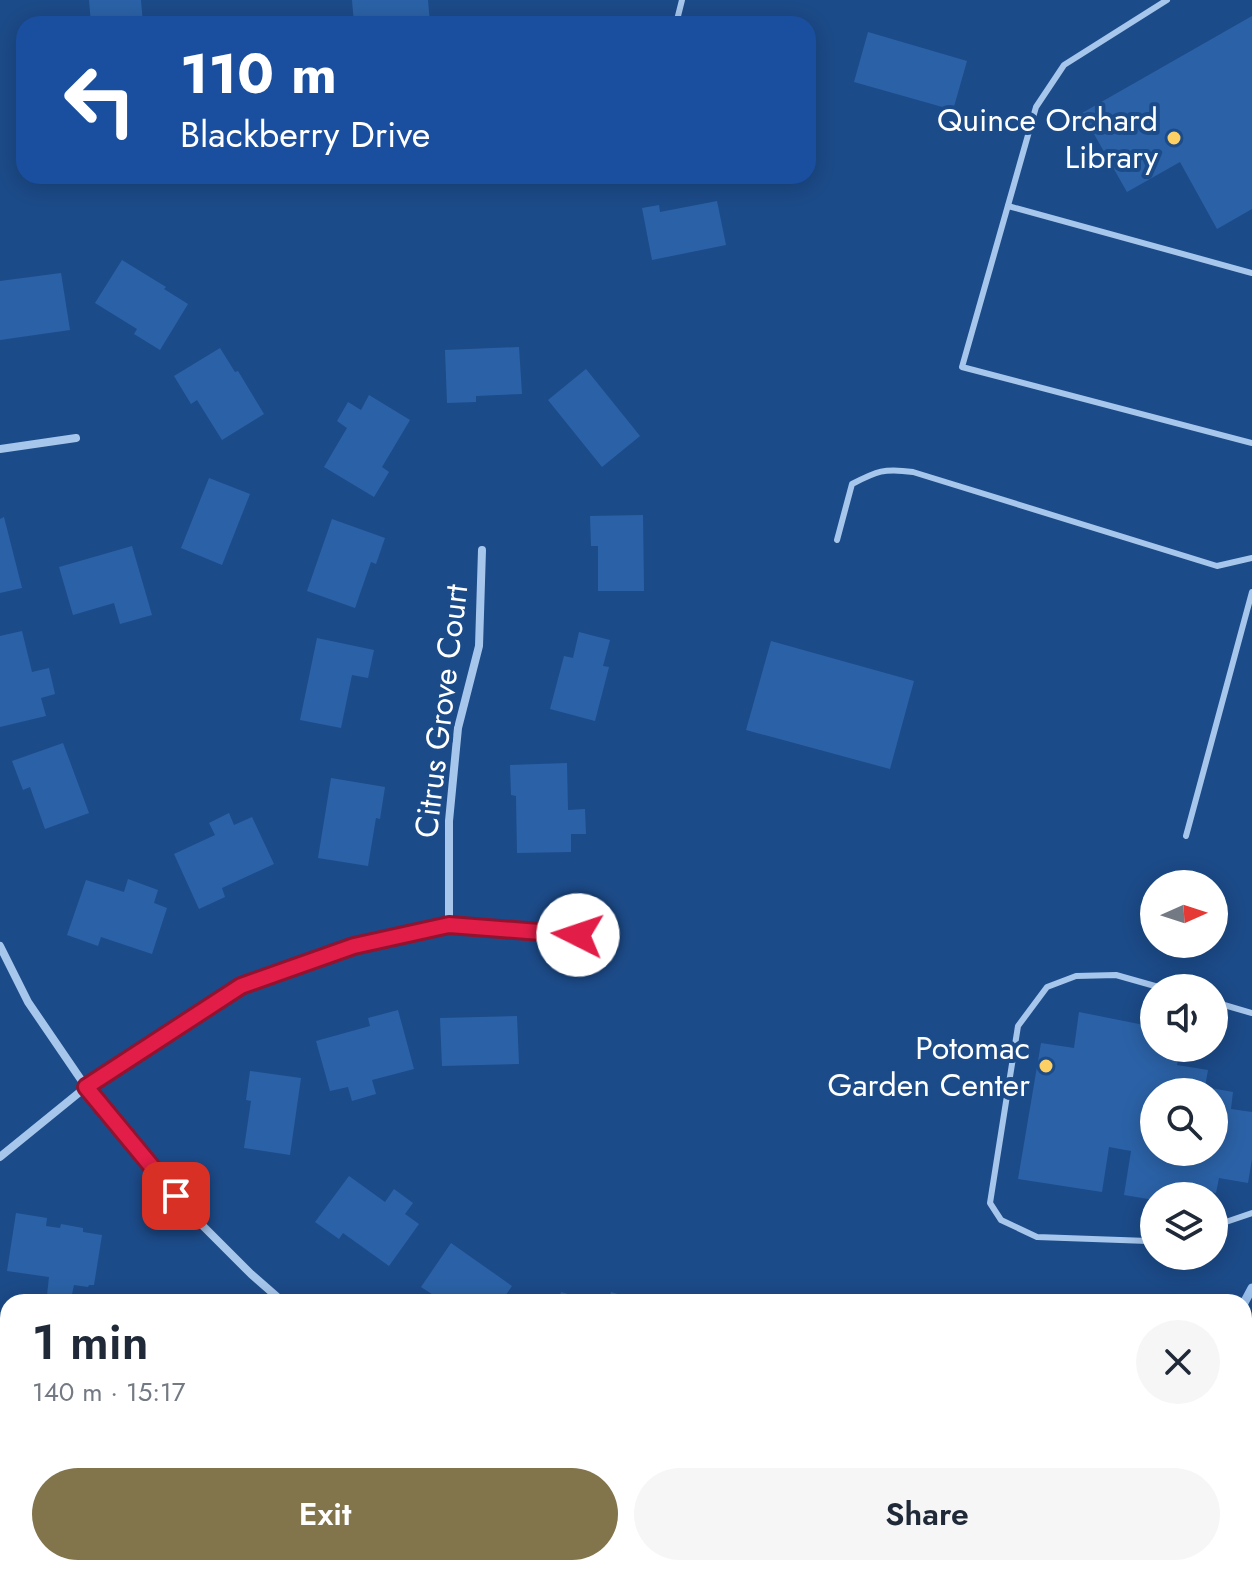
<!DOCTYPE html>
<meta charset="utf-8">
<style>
body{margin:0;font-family:Jost,sans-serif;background:#f6f6f7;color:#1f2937;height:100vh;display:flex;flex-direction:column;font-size:30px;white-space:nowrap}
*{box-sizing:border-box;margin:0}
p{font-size:26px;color:#747a83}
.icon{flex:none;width:44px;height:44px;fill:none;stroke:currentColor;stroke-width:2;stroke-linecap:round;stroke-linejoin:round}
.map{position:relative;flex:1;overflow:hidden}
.details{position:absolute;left:0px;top:1294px;width:1252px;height:282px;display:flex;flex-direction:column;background:#fff;border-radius:24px 24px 0 0;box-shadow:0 4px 20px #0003}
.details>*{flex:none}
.hud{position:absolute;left:16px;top:16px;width:800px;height:168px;border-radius:24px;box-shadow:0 4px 20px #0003;background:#1a4fa0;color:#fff;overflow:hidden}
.needle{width:52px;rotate:87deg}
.tools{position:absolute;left:1140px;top:870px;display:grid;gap:16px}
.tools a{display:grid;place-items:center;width:88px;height:88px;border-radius:50%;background:#fff;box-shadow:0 4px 20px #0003;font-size:40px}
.pin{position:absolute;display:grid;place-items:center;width:68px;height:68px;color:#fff;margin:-34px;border-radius:16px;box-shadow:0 4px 12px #0006}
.me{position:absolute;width:88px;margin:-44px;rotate:274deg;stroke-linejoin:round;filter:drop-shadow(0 0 6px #0008)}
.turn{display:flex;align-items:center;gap:28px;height:168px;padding:0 32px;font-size:36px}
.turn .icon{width:104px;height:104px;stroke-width:2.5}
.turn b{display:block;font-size:56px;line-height:68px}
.round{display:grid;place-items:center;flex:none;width:84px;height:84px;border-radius:42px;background:#f6f6f7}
.summary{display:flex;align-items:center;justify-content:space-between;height:136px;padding:0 32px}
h1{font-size:48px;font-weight:600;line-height:60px}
.cta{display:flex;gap:16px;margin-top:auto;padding:16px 32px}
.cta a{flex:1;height:92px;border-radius:48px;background:#82744b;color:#fff;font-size:32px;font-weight:600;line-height:92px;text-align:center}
.cta a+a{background:#f6f6f7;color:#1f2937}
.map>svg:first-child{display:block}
</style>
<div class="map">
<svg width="1252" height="1575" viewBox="0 0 1252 1575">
<rect width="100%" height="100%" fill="#1c4b89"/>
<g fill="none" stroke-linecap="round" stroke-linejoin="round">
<g stroke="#99c0ee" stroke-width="9">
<path d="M1244 1303 1252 1288"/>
<path d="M570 1575 581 1568"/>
</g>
</g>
<g fill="#2b62a7" fill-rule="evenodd">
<path d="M89 0H141L143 24H91Z"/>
<path d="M352 0H428L430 23 354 24Z"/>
<path d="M1252 16V209L1217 229 1180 162 1127 192 1082 113Z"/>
<path d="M868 32 967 61 953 110 854 82Z"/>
<path d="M717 201 726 245 652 260 642 208 659 205 660 212Z"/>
<path d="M122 260 166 287 164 289 188 304 160 350 134 334 137 329 95 303Z"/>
<path d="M61 273 70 330 0 340V281Z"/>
<path d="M519 347 522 394 476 396V402L447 403 445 350Z"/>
<path d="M220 348 235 372 238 371 264 414 222 440 197 400 191 404 174 376Z"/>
<path d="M586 369 640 436 602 467 548 400Z"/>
<path d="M369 395 410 420 382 467 389 472 374 497 324 467 347 428 337 421 348 402 361 410Z"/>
<path d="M209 478 250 494 222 565 181 548Z"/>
<path d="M643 515 644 591H598V546H591L590 516Z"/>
<path d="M4 517 22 588 0 593V519Z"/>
<path d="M332 519 385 538 376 564 371 562 355 608 307 591Z"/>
<path d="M132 546 152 615 120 624 114 603 73 615 59 567Z"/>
<path d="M22 631 32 672 49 668 55 694 41 698 46 716 0 727V636Z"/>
<path d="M579 632 610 640 603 666 609 667 595 721 550 709 564 656 573 658Z"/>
<path d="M317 638 374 650 368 678 352 675 341 728 300 720Z"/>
<path d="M771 641 914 681 890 769 746 730Z"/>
<path d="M63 743 89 813 45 829 30 787 23 790 12 761Z"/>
<path d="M567 763 568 810 585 809 586 834H571V852L517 853 516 796 511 795 510 765Z"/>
<path d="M331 778 385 787 380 819 376 818 368 866 318 858Z"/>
<path d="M229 813 234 825 252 817 274 864 222 888 225 897 199 909 174 854 215 835 209 823Z"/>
<path d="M128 879 158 890 154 903 167 908 152 954 101 937 98 946 67 935 86 880 124 892Z"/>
<path d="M398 1010 414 1069 372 1080 376 1094 352 1101 348 1087 330 1091 316 1041 370 1026 368 1018Z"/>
<path d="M1079 1012 1154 1027 1152 1043H1154V1048H1180L1177 1065 1208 1070 1205 1087 1233 1092 1231 1109 1252 1112V1159L1248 1183 1219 1178 1216 1193 1186 1188 1185 1196H1154V1200L1124 1195 1131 1151 1109 1147 1102 1192 1018 1179 1041 1043 1074 1048ZM1154 1092H1214V1152H1154Z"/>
<path d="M517 1016 519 1064 442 1066 440 1018Z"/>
<path d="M250 1071 301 1078 290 1155 244 1148 251 1101 246 1100Z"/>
<path d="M349 1176 385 1202 394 1189 413 1203 405 1214 419 1224 389 1266 343 1233 339 1239 315 1222Z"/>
<path d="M16 1213 47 1218 46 1226 60 1228 61 1224 83 1228V1232L102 1235 94 1285H89L88 1287 74 1285 71 1299 47 1295 49 1277 7 1271Z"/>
<path d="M451 1243 512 1286 501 1302H453L448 1299 446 1302H444L421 1287Z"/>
<path d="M561 1292 592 1301V1302H558Z"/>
<path d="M611 1292 634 1299 633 1302H608Z"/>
<path d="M1244 1425 1252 1427V1493L1244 1491Z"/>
<path d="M8 1505V1568H17L11 1575H0V1513Z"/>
<path d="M226 1568H266L274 1575H220Z"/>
</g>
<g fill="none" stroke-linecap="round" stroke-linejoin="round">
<g stroke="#a6c6ec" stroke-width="6">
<path d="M1167 0 1064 65 1036 107 962 367 1252 443"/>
<path d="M676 24 682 0"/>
<path d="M656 176V178"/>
<path d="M1008 206 1252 273"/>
<path d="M837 540 852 484C877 471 884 468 913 472L1217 566 1252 558"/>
<path d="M1186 836 1252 592"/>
<path d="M1214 1002 1252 1013"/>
<path d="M1214 1226 1252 1213"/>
<path d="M1154 1240 1148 1241 1037 1237 1001 1220 990 1203 1018 1026 1047 987 1076 976 1116 975 1162 988"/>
</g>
<g stroke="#a6c6ec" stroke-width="8">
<path d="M0 449 76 438"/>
<path d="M449 925V821L458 728 479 646 482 550"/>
<path d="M0 946 28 1002 86 1087 194 1217 251 1274 283 1302"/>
<path d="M0 1157 86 1087 241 986 354 946 449 925 578 935"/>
<path d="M1124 1568 1155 1575"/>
<path d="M127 1575 133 1568"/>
<path d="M815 1575 816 1568"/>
</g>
</g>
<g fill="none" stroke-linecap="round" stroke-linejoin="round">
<g stroke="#92132f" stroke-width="20">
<path id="route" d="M176 1196 86 1087 241 986 354 946 449 925 578 935"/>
</g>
<use href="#route" stroke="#e11d48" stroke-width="14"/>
</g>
<g fill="#fcd064" stroke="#1c4b89" stroke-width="3">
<circle cx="1174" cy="138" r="8"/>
<circle cx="1046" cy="1066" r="8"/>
</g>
<g text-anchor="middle" stroke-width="8" stroke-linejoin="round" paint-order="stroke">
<g font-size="32" fill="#fff" stroke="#1c4b89" text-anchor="end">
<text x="1158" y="131">Quince Orchard<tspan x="1158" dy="37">Library</tspan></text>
<text x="1030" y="1059">Potomac<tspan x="1030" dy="37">Garden Center</tspan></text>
</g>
<g font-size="32" fill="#fff" stroke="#1c4b89">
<text transform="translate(441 711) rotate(-83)" y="11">Citrus Grove Court</text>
</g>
</g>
</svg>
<div class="tools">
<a><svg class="needle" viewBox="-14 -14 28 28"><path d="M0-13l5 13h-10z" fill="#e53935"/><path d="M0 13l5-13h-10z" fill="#747a83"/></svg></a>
<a><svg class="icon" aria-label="sound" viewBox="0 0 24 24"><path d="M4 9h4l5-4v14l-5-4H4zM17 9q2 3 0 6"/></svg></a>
<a><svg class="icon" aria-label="search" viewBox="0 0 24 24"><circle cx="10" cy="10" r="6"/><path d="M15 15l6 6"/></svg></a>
<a><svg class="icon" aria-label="layers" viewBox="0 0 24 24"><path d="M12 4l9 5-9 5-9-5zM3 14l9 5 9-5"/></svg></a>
</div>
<div class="pin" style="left:176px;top:1196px;background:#d93025"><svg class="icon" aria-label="arrive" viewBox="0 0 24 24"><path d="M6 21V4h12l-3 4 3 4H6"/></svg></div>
<svg class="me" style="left:578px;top:935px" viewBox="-20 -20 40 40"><circle r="19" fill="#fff"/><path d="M0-13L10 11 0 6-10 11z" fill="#e11d48"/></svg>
<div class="hud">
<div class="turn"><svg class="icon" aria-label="left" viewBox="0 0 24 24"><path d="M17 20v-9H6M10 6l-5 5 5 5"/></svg><div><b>110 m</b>Blackberry Drive</div></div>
</div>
<section class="details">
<div class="summary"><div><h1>1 min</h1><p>140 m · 15:17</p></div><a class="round"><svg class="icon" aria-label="close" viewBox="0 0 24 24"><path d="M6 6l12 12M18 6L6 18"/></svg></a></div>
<div class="cta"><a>Exit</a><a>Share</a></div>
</section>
</div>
